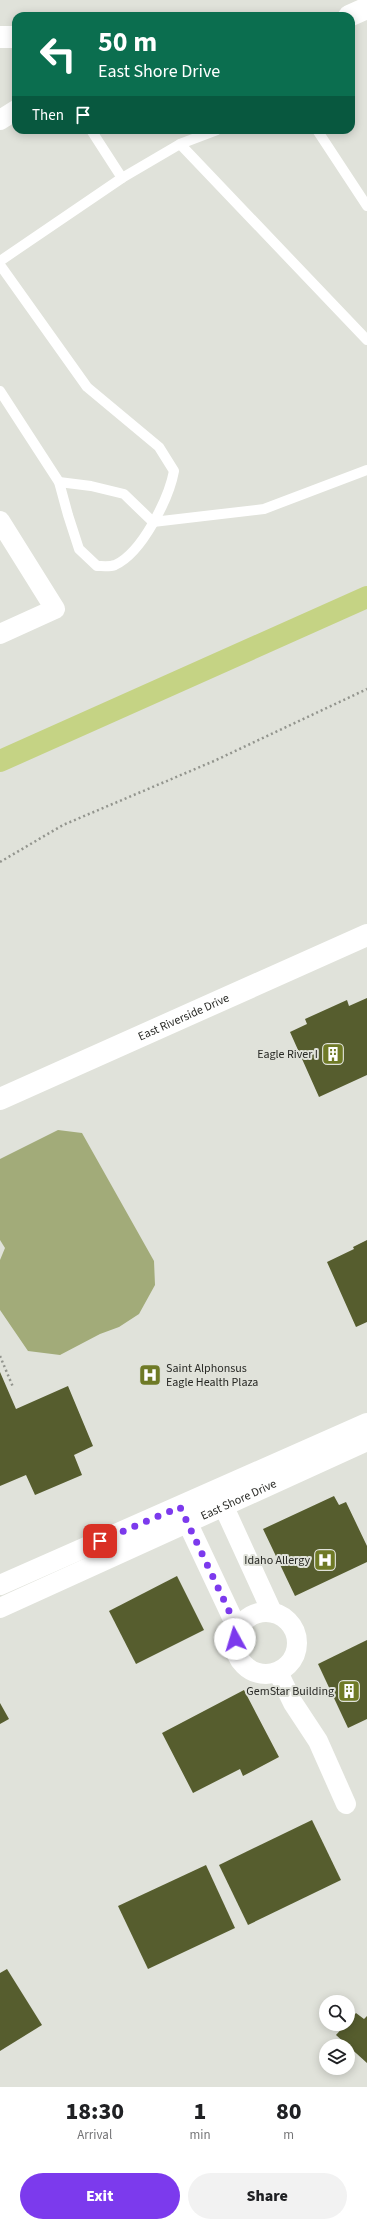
<!DOCTYPE html>
<style>
body{margin:0;font-family:"Source Sans 3",sans-serif;background:#f2f2f2;color:#202124;height:100vh;display:flex;flex-direction:column;font-size:15px;white-space:nowrap}
*{box-sizing:border-box;margin:0}
p{font-size:13px;color:#757577}
.icon{flex:none;width:22px;height:22px;fill:none;stroke:currentColor;stroke-width:2;stroke-linecap:round;stroke-linejoin:round}
.map{position:relative;height:2087px;overflow:hidden}
.panel{display:flex;flex-direction:column;background:#fff;flex:1}
.panel>*{flex:none}
.banner{position:absolute;left:12px;top:12px;width:343px;height:122px;border-radius:12px;box-shadow:0 2px 10px #0003;background:#0b6e4f;color:#fff;overflow:hidden}
.tools{position:absolute;left:319px;top:1995px;display:grid;gap:8px}
.tools a{display:grid;place-items:center;width:36px;height:36px;border-radius:50%;background:#fff;box-shadow:0 2px 10px #0003;font-size:20px}
.pin{position:absolute;display:grid;place-items:center;width:34px;height:34px;color:#fff;margin:-17px;border-radius:8px;box-shadow:0 2px 6px #0006}
.me{position:absolute;width:44px;margin:-22px;rotate:354deg;stroke-linejoin:round;filter:drop-shadow(0 0 3px #0008)}
.turn{display:flex;align-items:center;gap:14px;height:84px;padding:0 20px;font-size:18px}
.turn .icon{width:52px;height:52px;stroke-width:2.5}
.turn b{display:block;font-size:28px;line-height:34px}
.then{display:flex;align-items:center;height:38px;padding:0 20px;background:#0003;gap:8px;font-size:15px}
.eta{display:flex;justify-content:space-evenly;align-items:center;height:68px;text-align:center}
.eta b{font-size:24px;font-weight:800;line-height:28px}
.cta{display:flex;gap:8px;margin-top:auto;padding:8px 20px}
.cta a{flex:1;height:46px;border-radius:24px;background:#7c3aed;color:#fff;font-size:16px;font-weight:800;line-height:46px;text-align:center}
.cta a+a{background:#f2f2f2;color:#202124}
.map>svg:first-child{display:block}
</style>
<div class="map">
<svg width="367" height="2087" viewBox="0 0 367 2087">
<rect width="100%" height="100%" fill="#e0e2da"/>
<path fill="#a2ab79" d="M58 1130 82 1133 154 1261 155 1285 139 1314 119 1327 100 1334 60 1355 28 1351 0 1310V1260L5 1248 0 1240V1159Z"/>
<g fill="#565d2e">
<path d="M367 998V1075L319 1097 290 1032 307 1024 305 1019 347 1000 349 1006Z"/>
<path d="M367 1240V1322L356 1327 327 1262 354 1249 353 1247Z"/>
<path d="M0 1372 16 1409 68 1386 93 1446 74 1455 82 1475 35 1495 26 1475 0 1486Z"/>
<path d="M334 1496 339 1505 346 1502 367 1546V1562L295 1596 263 1529Z"/>
<path d="M177 1576 204 1630 136 1664 109 1611Z"/>
<path d="M367 1640V1719L348 1728 318 1664Z"/>
<path d="M244 1690 279 1757 243 1776 240 1769 193 1793 162 1733Z"/>
<path d="M0 1703 9 1719 0 1724Z"/>
<path d="M312 1820 341 1880 248 1925 219 1865Z"/>
<path d="M206 1865 235 1928 148 1969 118 1906Z"/>
<path d="M7 1969 42 2025 0 2051V1973Z"/>
<path d="M356 2013 364 2019 367 2016V2063L336 2035Z"/>
</g>
<g fill="none" stroke-linecap="round" stroke-linejoin="round">
<g stroke="#93958e" stroke-width="2.5" stroke-dasharray="2 3" stroke-linecap="butt">
<path d="M0 862 63 825 214 761 367 689"/>
<path d="M0 1356 13 1387"/>
</g>
<g stroke="#fff" stroke-width="10">
<path d="M317 130 367 206"/>
<path d="M180 144 367 340"/>
<path d="M122 178 180 144 217 130"/>
<path d="M0 261 122 178 91 130"/>
<path d="M0 265 87 387 159 447 174 471C169 498 142 553 115 565 110 567 102 566 97 566L79 549 68 515 59 482 0 391"/>
<path d="M59 482 91 486 124 494 153 522 264 509 367 470"/>
</g>
<g stroke="#fff" stroke-width="20">
<path d="M0 120 16 110"/>
<path d="M0 521 55 609 0 634"/>
<path d="M218 1494 272 1612"/>
<path d="M182 1511 238 1630"/>
<path d="M0 1585 367 1423"/>
<path id="s1" d="M0 1608 367 1441"/>
<circle cx="266" cy="1643" r="31"/>
<path d="M278 1672 293 1703 318 1741 346 1804"/>
</g>
<g stroke="#fff" stroke-width="22">
<path d="M349 16 367 8"/>
<path d="M0 37H16"/>
<path id="s2" d="M0 1099 367 935"/>
</g>
<path stroke="#c5d384" stroke-width="22" d="M0 761 367 597"/>
</g>
<g fill="none" stroke-linecap="round" stroke-linejoin="round">
<path stroke="#7c3aed" stroke-width="7" stroke-dasharray="0 12.6" d="M100 1541 180 1507 238 1630 235 1639"/>
</g>
<defs>
<g id="building-square" transform="scale(1.15)"><rect x="-9" y="-9" width="18" height="18" rx="4" fill="#6f7a26" stroke="#e0e2da"/><path d="M-4-6H4V6H1V3H-1V6H-4ZM-2.5-4.3h1.7v1.8h-1.7ZM.8-4.3h1.7v1.8H.8ZM-2.5-1h1.7V.8h-1.7ZM.8-1h1.7V.8H.8Z" fill="#fff"/></g>
<g id="hospital-square" transform="scale(1.15)"><rect x="-9" y="-9" width="18" height="18" rx="4" fill="#6f7a26" stroke="#e0e2da"/><path d="M-5-5h3v3.5h4V-5h3V5h-3V1.5h-4V5h-3Z" fill="#fff"/></g>
</defs>
<g fill-rule="evenodd">
<use href="#building-square" x="333" y="1054"/>
<use href="#hospital-square" x="150" y="1375"/>
<use href="#hospital-square" x="325" y="1560"/>
<use href="#building-square" x="349" y="1691"/>
</g>
<g text-anchor="middle" stroke-width="4" stroke-linejoin="round" paint-order="stroke">
<g font-size="12" fill="#282925" stroke="#e0e2da">
<text dy="4" stroke="none"><textPath href="#s2" startOffset="201">East Riverside Drive</textPath></text>
<text dy="4" stroke="none"><textPath href="#s1" startOffset="262">East Shore Drive</textPath></text>
</g>
<g font-size="12" fill="#282925" stroke="#e0e2da" text-anchor="end">
<text x="318" y="1058">Eagle River I</text>
<text x="166" y="1372" text-anchor="start">Saint Alphonsus<tspan x="166" dy="14">Eagle Health Plaza</tspan></text>
<text x="310" y="1564">Idaho Allergy</text>
<text x="334" y="1695">GemStar Building</text>
</g>
</g>
</svg>
<div class="tools">
<a><svg class="icon" aria-label="search" viewBox="0 0 24 24"><circle cx="10" cy="10" r="6"/><path d="M15 15l6 6"/></svg></a>
<a><svg class="icon" aria-label="layers" viewBox="0 0 24 24"><path d="M12 4l9 5-9 5-9-5zM3 14l9 5 9-5"/></svg></a>
</div>
<div class="pin" style="left:100px;top:1541px;background:#d93025"><svg class="icon" aria-label="arrive" viewBox="0 0 24 24"><path d="M6 21V4h12l-3 4 3 4H6"/></svg></div>
<svg class="me" style="left:235px;top:1639px" viewBox="-20 -20 40 40"><circle r="19" fill="#fff"/><path d="M0-13L10 11 0 6-10 11z" fill="#7c3aed"/></svg>
<div class="banner">
<div class="turn"><svg class="icon" aria-label="left" viewBox="0 0 24 24"><path d="M17 20v-9H6M10 6l-5 5 5 5"/></svg><div><b>50 m</b>East Shore Drive</div></div>
<div class="then">Then<svg class="icon" aria-label="arrive" viewBox="0 0 24 24"><path d="M6 21V4h12l-3 4 3 4H6"/></svg></div>
</div>
</div>
<section class="panel">
<div class="eta">
<div><b>18:30</b><p>Arrival</p></div>
<div><b>1</b><p>min</p></div>
<div><b>80</b><p>m</p></div>
</div>
<div class="cta"><a>Exit</a><a>Share</a></div>
</section>
